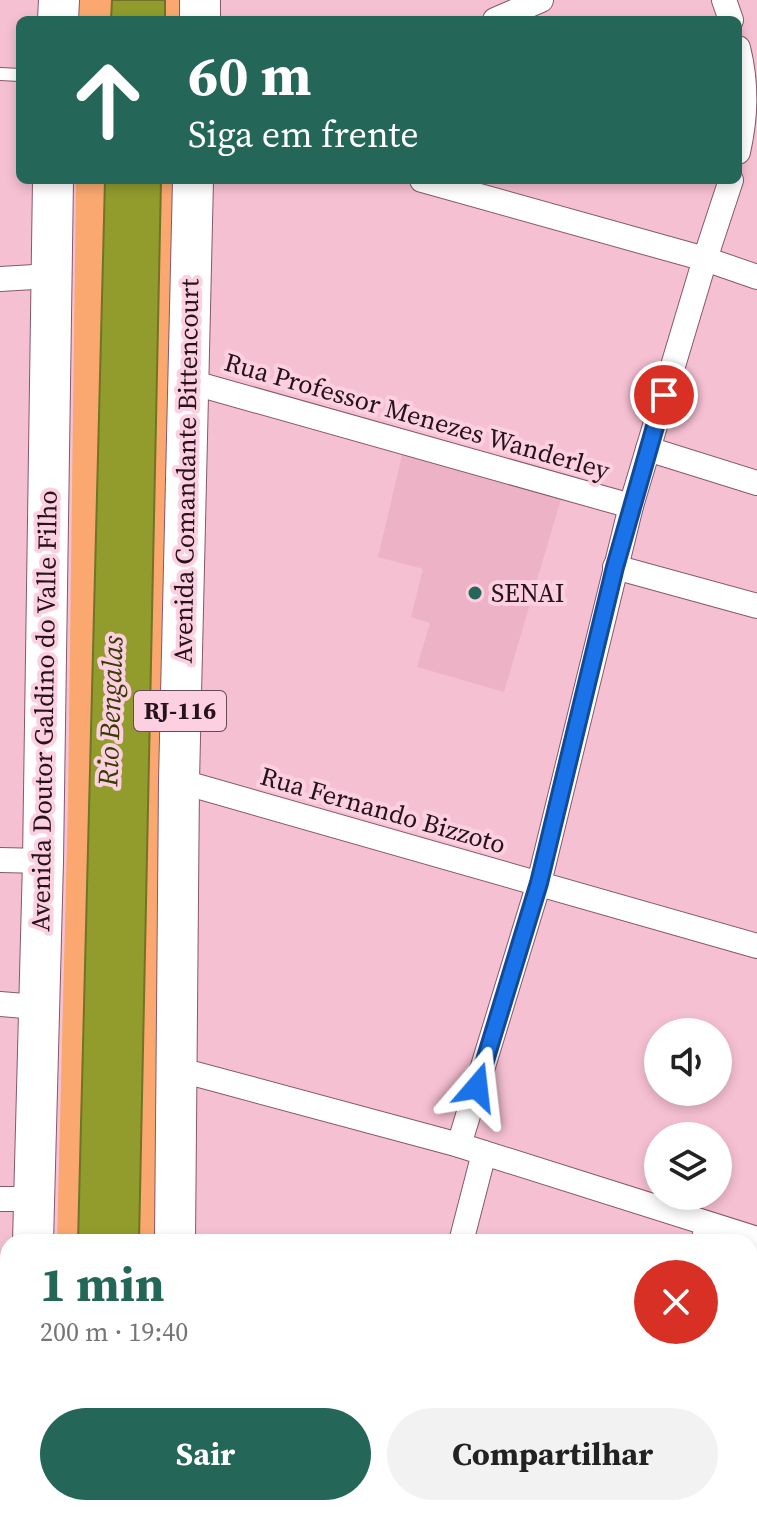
<!DOCTYPE html>
<html lang="pt">
<meta charset="utf-8">
<style>
body{margin:0;font-family:"Source Serif 4",serif;background:#f2f2f2;color:#222;height:100vh;display:flex;flex-direction:column;font-size:30px;white-space:nowrap}
*{box-sizing:border-box;margin:0}
p{font-size:26px;color:#767676}
.icon{flex:none;width:44px;height:44px;fill:none;stroke:currentColor;stroke-width:2;stroke-linecap:round;stroke-linejoin:round}
.map{position:relative;flex:1;overflow:hidden}
.drawer{position:absolute;left:0px;top:1234px;width:758px;height:282px;display:flex;flex-direction:column;background:#fff;border-radius:24px 24px 0 0;box-shadow:0 4px 12px #0003}
.drawer>*{flex:none}
.top-card{position:absolute;left:16px;top:16px;width:726px;height:168px;border-radius:12px;box-shadow:0 4px 12px #0003;background:#246758;color:#fff;overflow:hidden}
.buttons{position:absolute;left:644px;top:1018px;display:grid;gap:16px}
.buttons a{display:grid;place-items:center;width:88px;height:88px;border-radius:50%;background:#fff;box-shadow:0 4px 12px #0003;font-size:40px}
.pin{position:absolute;display:grid;place-items:center;width:68px;height:68px;color:#fff;margin:-34px;border:4px solid #fff;border-radius:50%;box-shadow:0 2px 8px #0007}
.me{position:absolute;width:88px;margin:-44px;rotate:17deg;stroke-linejoin:round;filter:drop-shadow(0 0 6px #0008)}
.turn{display:flex;align-items:center;gap:28px;height:168px;padding:0 40px;font-size:36px}
.turn .icon{width:104px;height:104px;stroke-width:2.5}
.turn b{display:block;font-size:56px;line-height:68px}
.round{display:grid;place-items:center;flex:none;width:84px;height:84px;border-radius:42px;background:#f2f2f2}
.summary{display:flex;align-items:center;justify-content:space-between;height:136px;padding:0 40px}
h1{font-size:48px;font-weight:700;line-height:60px;color:#246758}
.primary-button{display:flex;gap:16px;margin-top:auto;padding:16px 40px}
.primary-button a{flex:1;height:92px;border-radius:48px;background:#246758;color:#fff;font-size:32px;font-weight:700;line-height:92px;text-align:center}
.primary-button a+a{background:#f2f2f2;color:#222}
.map>svg:first-child{display:block}
</style>
<div class="map">
<svg width="757" height="1515" viewBox="0 0 757 1515">
<rect width="100%" height="100%" fill="#f6c0d3"/>
<path fill="#eeb2c7" d="M403 451 561 499 504 692 417 667 430 623 411 617 423 569 378 557Z"/>
<g fill="#faa86f">
<path d="M78 0H187L186 20H78Z"/>
<path d="M76 180H182L155 1242H57L68 804Z"/>
</g>
<g fill="#919c2c" stroke="#717327" stroke-width="2">
<path d="M112 0H165V20H111Z"/>
<path d="M105 180H161L139 1242H78Z"/>
<path d="M70 1508H134L133 1515H70Z"/>
</g>
<g fill="#4a092b">
<path d="M750 1454 757 1456V1515H529L503 1509 750 1508Z"/>
<path d="M206 1508H271L275 1513 284 1508H356L373 1515H211Z"/>
</g>
<g fill="none" stroke-linecap="round" stroke-linejoin="round">
<g stroke="#86586a" stroke-width="14">
<g id="lane">
<path d="M0 74 20 75"/>
<path d="M697 1242 702 1221"/>
</g>
</g>
<g stroke="#86586a" stroke-width="26">
<g id="street">
<path d="M724 0 731 20"/>
<path d="M495 20 541 0"/>
<path d="M738 48C747 84 746 116 738 152"/>
<path d="M422 180 705 259 757 277"/>
<path d="M0 279 51 276"/>
<path d="M187 381 631 506"/>
<path d="M648 449 757 483"/>
<path d="M615 567 757 606"/>
<path d="M179 781 757 946"/>
<path d="M0 860 43 861"/>
<path d="M0 1004 37 1007"/>
<path d="M177 1069 459 1145 757 1239"/>
<path d="M459 1145 539 883 631 506 705 259 731 180"/>
<path d="M0 1199H34"/>
<path d="M461 1242 484 1153"/>
<path d="M0 1337H8"/>
</g>
</g>
<g stroke="#86586a" stroke-width="38">
<path id="secondary" d="M376 1508 396 1515"/>
</g>
<g stroke="#86586a" stroke-width="42">
<g id="primary">
<path d="M58 20 59 0"/>
<path d="M200 20V0"/>
<path d="M33 1242 43 861 53 180"/>
<path d="M175 1242 179 781 193 180"/>
<path d="M25 1515 26 1508"/>
<path d="M169 1515 170 1508"/>
</g>
</g>
<use href="#lane" stroke="#fff" stroke-width="12"/>
<use href="#street" stroke="#fff" stroke-width="24"/>
<use href="#secondary" stroke="#fff" stroke-width="36"/>
<use href="#primary" stroke="#fff" stroke-width="40"/>
</g>
<g fill="none" stroke-linecap="round" stroke-linejoin="round">
<g stroke="#114b97" stroke-width="20">
<path id="route" d="M477 1087 539 883 615 567 664 395"/>
</g>
<use href="#route" stroke="#1a73e8" stroke-width="14"/>
</g>
<circle fill="#246758" stroke="#fcd0e0" stroke-width="3" cx="475" cy="593" r="8"/>
<g text-anchor="middle" stroke-width="8" stroke-linejoin="round" paint-order="stroke">
<rect fill="#fcd0e0" stroke="#664b55" stroke-width="2" x="134" y="691" width="92" height="40" rx="6"/>
<g font-size="24" font-weight="bold" fill="#25121a">
<text x="180" y="719">RJ-116</text>
</g>
<g font-size="26" fill="#25121a" stroke="#fcd0e0">
<text transform="translate(417 416) rotate(16)" y="9">Rua Professor Menezes Wanderley</text>
<text transform="translate(186 471) rotate(-89)" y="9">Avenida Comandante Bittencourt</text>
<text transform="translate(44 711) rotate(-89)" y="9">Avenida Doutor Galdino do Valle Filho</text>
<text transform="translate(383 810) rotate(16)" y="9">Rua Fernando Bizzoto</text>
</g>
<g font-size="26" fill="#25121a" stroke="#fcd0e0" text-anchor="start">
<text x="491" y="602">SENAI</text>
</g>
<g font-size="28" font-style="italic" fill="#373c00" stroke="#fcd0e0">
<text transform="translate(110 711) rotate(-88)" y="10">Rio Bengalas</text>
</g>
</g>
</svg>
<div class="buttons">
<a><svg class="icon" aria-label="sound" viewBox="0 0 24 24"><path d="M4 9h4l5-4v14l-5-4H4zM17 9q2 3 0 6"/></svg></a>
<a><svg class="icon" aria-label="layers" viewBox="0 0 24 24"><path d="M12 4l9 5-9 5-9-5zM3 14l9 5 9-5"/></svg></a>
</div>
<div class="pin" style="left:664px;top:395px;background:#d93025"><svg class="icon" aria-label="arrive" viewBox="0 0 24 24"><path d="M6 21V4h12l-3 4 3 4H6"/></svg></div>
<svg class="me" style="left:477px;top:1087px" viewBox="-20 -20 40 40"><path d="M0-17L14 15 0 8-14 15z" fill="#1a73e8" stroke="#fff" stroke-width="4"/></svg>
<div class="top-card">
<div class="turn"><svg class="icon" aria-label="ahead" viewBox="0 0 24 24"><path d="M12 20V5M6 11l6-6 6 6"/></svg><div><b>60 m</b>Siga em frente</div></div>
</div>
<section class="drawer">
<div class="summary"><div><h1>1 min</h1><p>200 m · 19:40</p></div><a class="round" style="background:#d93025;color:#fff"><svg class="icon" aria-label="close" viewBox="0 0 24 24"><path d="M6 6l12 12M18 6L6 18"/></svg></a></div>
<div class="primary-button"><a>Sair</a><a>Compartilhar</a></div>
</section>
</div>
